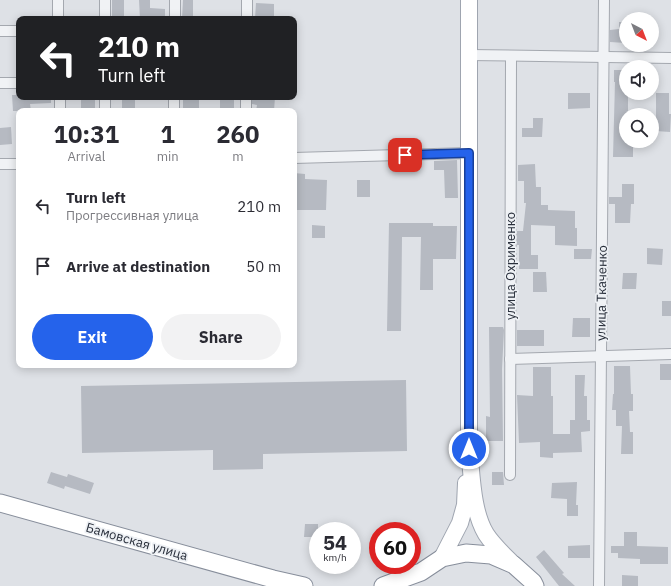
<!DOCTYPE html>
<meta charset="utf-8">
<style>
body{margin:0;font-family:"IBM Plex Sans",sans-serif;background:#f2f2f3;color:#2b2b33;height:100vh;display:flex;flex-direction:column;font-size:15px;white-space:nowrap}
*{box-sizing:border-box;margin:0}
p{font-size:13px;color:#7c7c81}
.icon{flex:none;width:22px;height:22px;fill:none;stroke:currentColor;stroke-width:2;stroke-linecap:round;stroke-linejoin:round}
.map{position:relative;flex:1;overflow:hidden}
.panel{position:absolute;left:16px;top:108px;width:281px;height:260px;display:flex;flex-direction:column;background:#fff;border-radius:8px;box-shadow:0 2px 10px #0003}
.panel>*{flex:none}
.banner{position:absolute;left:16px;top:16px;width:281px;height:84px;border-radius:8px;box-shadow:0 2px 10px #0003;background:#202124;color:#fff;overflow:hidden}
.needle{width:26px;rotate:138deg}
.fabs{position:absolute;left:619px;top:12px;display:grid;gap:8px}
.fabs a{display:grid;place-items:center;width:40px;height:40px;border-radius:50%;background:#fff;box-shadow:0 2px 10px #0003;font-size:20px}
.speed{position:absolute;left:309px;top:522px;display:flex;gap:8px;font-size:20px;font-weight:700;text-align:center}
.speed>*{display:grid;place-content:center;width:52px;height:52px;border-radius:50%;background:#fff;box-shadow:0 2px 10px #0003;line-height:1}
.speed small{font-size:10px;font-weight:400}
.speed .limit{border:6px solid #d22;background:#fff;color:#111}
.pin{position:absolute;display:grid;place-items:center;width:34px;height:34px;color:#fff;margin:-17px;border-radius:8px;box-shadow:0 2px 6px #0006}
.me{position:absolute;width:44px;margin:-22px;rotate:0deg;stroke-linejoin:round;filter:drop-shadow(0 0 3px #0008)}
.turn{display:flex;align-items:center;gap:14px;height:84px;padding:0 16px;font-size:18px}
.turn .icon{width:52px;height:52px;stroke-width:2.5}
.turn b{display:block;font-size:28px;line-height:34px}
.eta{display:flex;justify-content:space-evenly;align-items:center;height:68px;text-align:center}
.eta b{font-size:24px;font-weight:800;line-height:28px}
.cta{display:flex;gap:8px;margin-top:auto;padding:8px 16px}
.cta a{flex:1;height:46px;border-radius:24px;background:#2563eb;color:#fff;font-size:16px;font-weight:800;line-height:46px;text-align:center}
.cta a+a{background:#f2f2f3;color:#2b2b33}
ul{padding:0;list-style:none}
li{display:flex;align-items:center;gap:12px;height:60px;padding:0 16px}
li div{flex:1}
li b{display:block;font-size:15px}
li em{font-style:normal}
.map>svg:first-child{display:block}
</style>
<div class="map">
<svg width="671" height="586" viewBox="0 0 671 586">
<rect width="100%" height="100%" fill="#dee1e6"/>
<g fill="#b6bac2">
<rect x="112" y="0" width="12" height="19"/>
<path d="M139 0H150V8L165 9V19H140Z"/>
<path d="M183 0H193V19H182Z"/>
<path d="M256 3 274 4V19H255Z"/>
<path d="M619 22H626V43L610 42V30L619 29Z"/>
<path d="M614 70H626V93H628V115H626V141H633V157H613L615 82H614Z"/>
<path d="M568 93H590V108L568 109Z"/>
<path d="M656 93H669V114H671L670 132 656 131Z"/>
<path d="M12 95H19V97H51V103L30 104 31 111H13Z"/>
<rect x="81" y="97" width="14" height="13"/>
<rect x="183" y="97" width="16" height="14"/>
<rect x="220" y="97" width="14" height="14"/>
<path d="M252 97H275L274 111H256L257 105 252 104Z"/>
<rect x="122" y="99" width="13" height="12"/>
<path d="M533 118H543L542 137H522V128H533Z"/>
<path d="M11 127 12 144 0 145V128Z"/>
<path d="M457 160 458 198H445L444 170H434V161Z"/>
<path d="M535 164 536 187H541V205H548V210L575 211V228H577V246L555 245V226L531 225V255H538V269H519V245H517V231H523L526 203H524V181H518V165Z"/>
<path d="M294 173 305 174V179L327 180 326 210H294Z"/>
<rect x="357" y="180" width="13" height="17"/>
<path d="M622 184H634V204H631L630 223H615V204H609V197H622Z"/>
<path d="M389 223H433V226H457L456 259H433V290H420L421 237H402L401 331H387Z"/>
<path d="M312 225 325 226V238H312Z"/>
<path d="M647 248 663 249 662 265 647 264Z"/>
<path d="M574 249H592L591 259H574Z"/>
<path d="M533 272H546L547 292H533Z"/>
<path d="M623 273H637L636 289H622Z"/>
<rect x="662" y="301" width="9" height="15"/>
<path d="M573 318H590V337H572Z"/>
<path d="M489 327H503L504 330 502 369 503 441H486V416L490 417Z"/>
<rect x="517" y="330" width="27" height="16"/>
<rect x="660" y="364" width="11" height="16"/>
<path d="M614 366H630L631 394H633V411H629L630 432H633V454H621L622 426H616V410H612L613 394H614Z"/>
<path d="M533 367H551V396H553V434H570V420H575V375H585L584 396H587V420H590V431L581 432 582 452 553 453V458L540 457V442L519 443 517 395 533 396Z"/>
<path d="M406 380 407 451 263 454V469L213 470V450L82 453 81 386Z"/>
<path d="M51 472 67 477 68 474 94 483 90 494 65 486 64 489 47 483Z"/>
<path d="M492 472H503L504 485H492Z"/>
<path d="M577 482 576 505H578V516H567V499L551 498 552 483Z"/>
<path d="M305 524H318V537H304Z"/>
<path d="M624 532H637V546L668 547V564H640V559L618 558V553H611V546H624Z"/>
<path d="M590 545V558H568V546Z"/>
<path d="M544 550 564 573 562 574 575 586H559L536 557Z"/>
<path d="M622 575 638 576V586H622Z"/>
</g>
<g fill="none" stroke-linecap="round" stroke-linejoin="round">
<g stroke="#a4a8af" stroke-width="12">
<g id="minor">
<path d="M58 0V19"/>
<path d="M105 19V0"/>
<path d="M175 19V0"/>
<path d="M247 19V0"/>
<path d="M0 31H19"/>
<path d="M469 55 671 58"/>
<path d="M0 83H19"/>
<path d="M60 97V111"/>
<path d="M105 111V97"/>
<path d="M174 111V97"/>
<path d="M246 111V97"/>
<path d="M294 158 469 153"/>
<path d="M0 164H19"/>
<path d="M510 359 671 354"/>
<path d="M510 475 511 56"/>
<path d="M599 586 604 0"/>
</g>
</g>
<g stroke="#9fa5b0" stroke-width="18">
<g id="primary">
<path d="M469 0V449C472 475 472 511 486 534 493 545 503 554 513 564"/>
<path d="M442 558 460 523 465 505 466 483"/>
</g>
</g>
<g stroke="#878e9b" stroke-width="19">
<g id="trunk">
<path d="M0 503 273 579 304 586"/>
<path d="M383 586 421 572 442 558 466 553 491 555 514 565 533 582 535 586"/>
</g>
</g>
<use href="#minor" stroke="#f0f2f5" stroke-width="10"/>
<use href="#primary" stroke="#fff" stroke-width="16"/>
<use href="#trunk" stroke="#fff" stroke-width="17"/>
</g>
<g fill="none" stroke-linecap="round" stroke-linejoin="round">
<g stroke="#184099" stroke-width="10">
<path id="route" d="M405 155 469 153V449"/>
</g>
<use href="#route" stroke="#2563eb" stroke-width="7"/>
</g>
<g text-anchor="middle" stroke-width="3.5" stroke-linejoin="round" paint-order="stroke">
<g font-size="13" fill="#292f3b" stroke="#edf0f4">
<text transform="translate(510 266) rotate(-90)" y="5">улица Охрименко</text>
<text transform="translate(601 293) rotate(-89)" y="5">улица Ткаченко</text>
<text transform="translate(137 541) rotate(16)" y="5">Бамовская улица</text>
</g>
</g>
</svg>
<div class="fabs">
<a><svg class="needle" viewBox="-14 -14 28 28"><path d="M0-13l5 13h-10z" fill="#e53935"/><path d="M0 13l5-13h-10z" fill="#7c7c81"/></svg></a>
<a><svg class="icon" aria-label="sound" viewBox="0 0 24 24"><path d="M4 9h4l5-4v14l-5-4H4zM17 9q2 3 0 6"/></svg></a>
<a><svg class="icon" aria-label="search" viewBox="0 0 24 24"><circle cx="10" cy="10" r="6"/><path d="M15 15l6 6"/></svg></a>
</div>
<div class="speed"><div>54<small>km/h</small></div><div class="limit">60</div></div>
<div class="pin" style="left:405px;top:155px;background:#d93025"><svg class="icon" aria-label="arrive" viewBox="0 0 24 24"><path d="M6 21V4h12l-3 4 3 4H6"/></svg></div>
<svg class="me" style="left:469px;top:449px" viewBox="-20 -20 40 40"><circle r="17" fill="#2563eb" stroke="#fff" stroke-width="3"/><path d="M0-11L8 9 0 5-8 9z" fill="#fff"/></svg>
<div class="banner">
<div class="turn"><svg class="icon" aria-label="left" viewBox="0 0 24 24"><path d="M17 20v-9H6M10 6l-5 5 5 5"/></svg><div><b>210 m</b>Turn left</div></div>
</div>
<section class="panel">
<div class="eta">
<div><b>10:31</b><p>Arrival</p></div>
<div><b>1</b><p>min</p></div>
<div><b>260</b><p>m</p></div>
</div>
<ul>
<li><svg class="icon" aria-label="left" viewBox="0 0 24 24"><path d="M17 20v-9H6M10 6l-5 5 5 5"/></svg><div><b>Turn left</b><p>Прогрессивная улица</p></div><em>210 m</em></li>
<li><svg class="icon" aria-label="arrive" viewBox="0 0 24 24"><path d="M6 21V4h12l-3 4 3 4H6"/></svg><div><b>Arrive at destination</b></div><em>50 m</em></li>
</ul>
<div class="cta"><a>Exit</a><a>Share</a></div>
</section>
</div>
